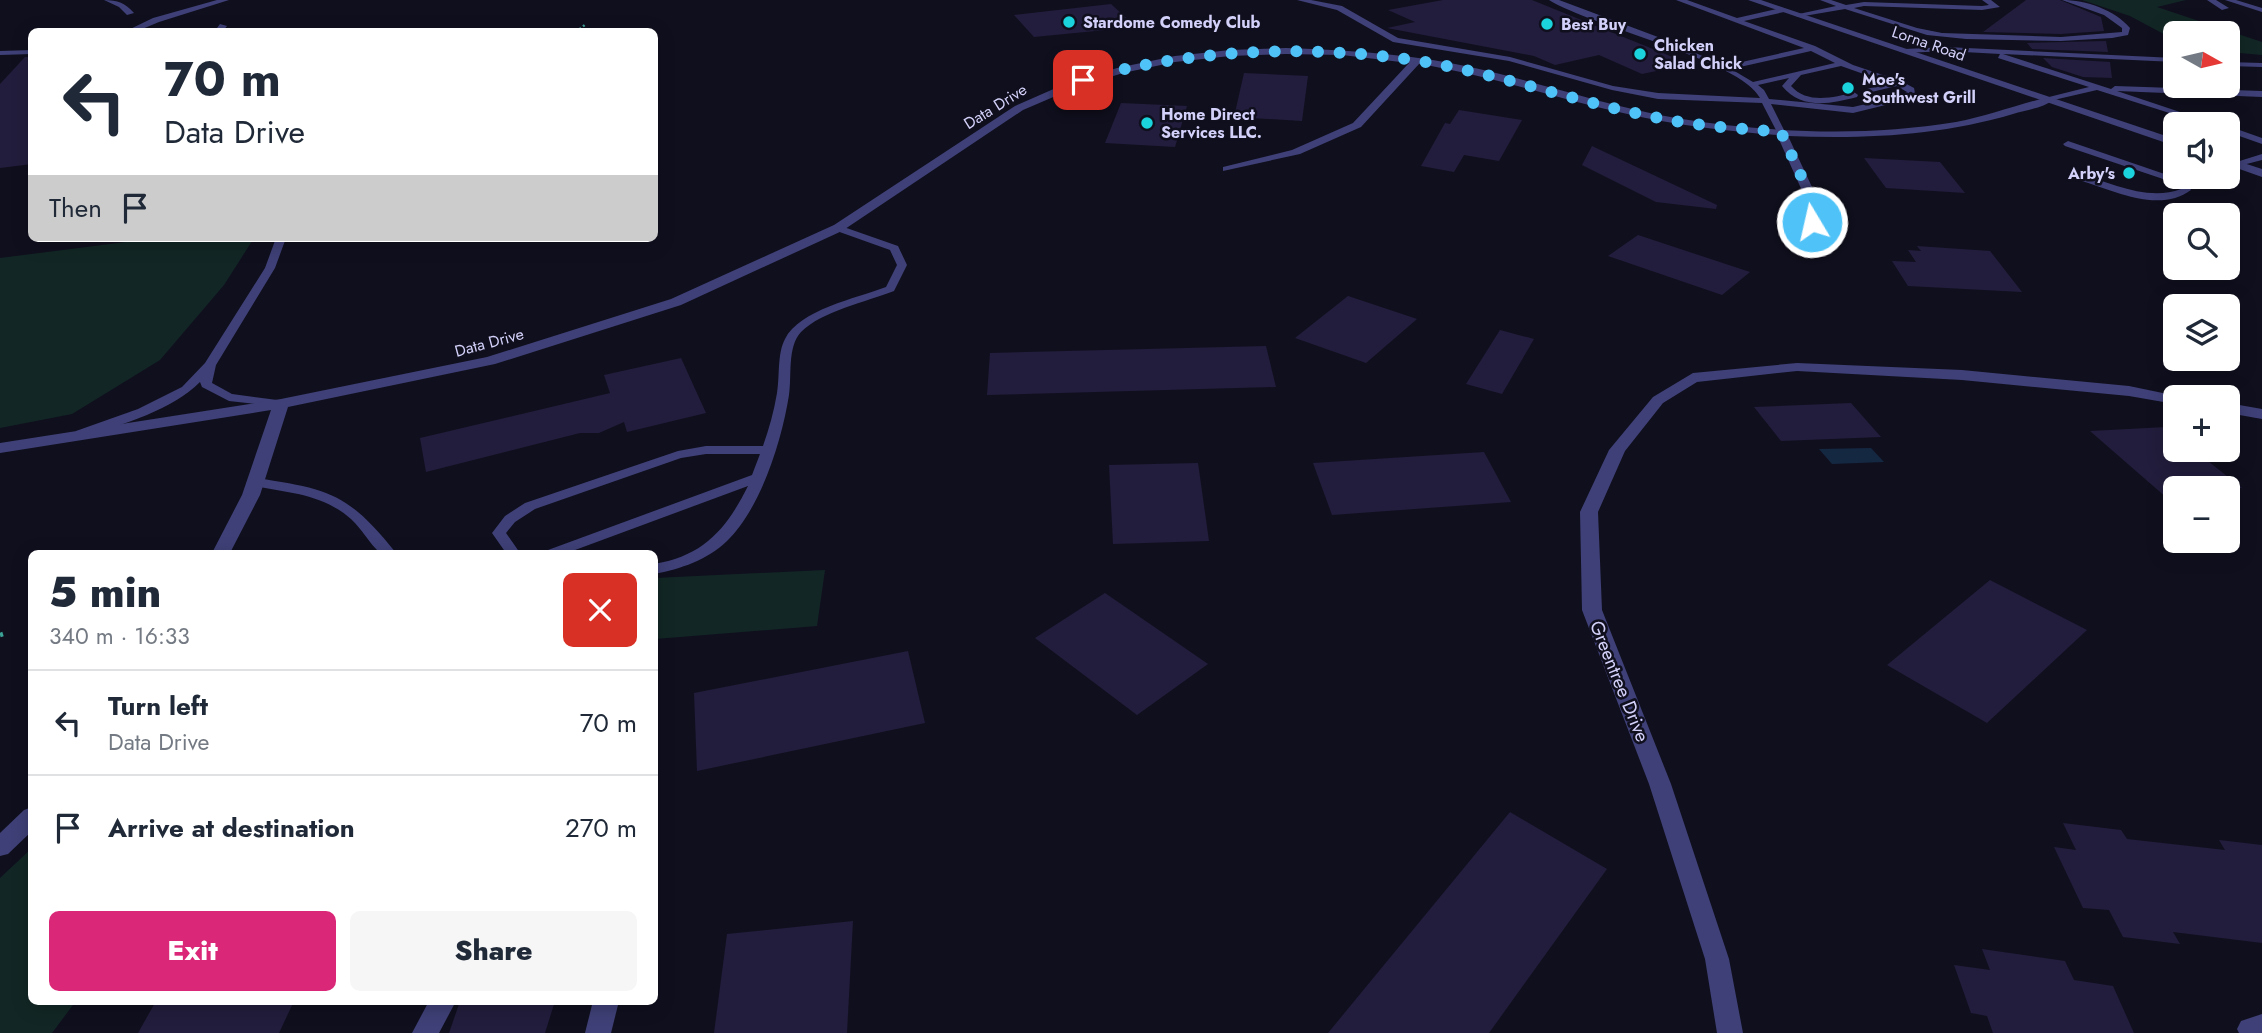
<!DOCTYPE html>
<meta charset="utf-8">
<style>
body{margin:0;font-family:Jost,sans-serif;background:#f6f6f7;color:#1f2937;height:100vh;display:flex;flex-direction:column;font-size:26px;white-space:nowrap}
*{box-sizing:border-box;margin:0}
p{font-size:23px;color:#747a83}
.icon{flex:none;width:38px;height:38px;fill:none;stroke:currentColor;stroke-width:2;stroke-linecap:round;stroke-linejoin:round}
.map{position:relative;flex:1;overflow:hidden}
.drawer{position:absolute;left:28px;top:550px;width:630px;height:455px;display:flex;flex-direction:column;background:#fff;border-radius:10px;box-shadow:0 4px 18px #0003}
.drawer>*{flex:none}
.banner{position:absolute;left:28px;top:28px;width:630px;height:214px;border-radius:10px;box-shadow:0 4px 18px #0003;background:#fff;color:#1f2937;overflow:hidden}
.needle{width:46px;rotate:98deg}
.controls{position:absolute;left:2163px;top:21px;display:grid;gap:14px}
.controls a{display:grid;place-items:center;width:77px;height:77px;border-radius:10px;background:#fff;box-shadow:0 4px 18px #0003;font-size:35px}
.pin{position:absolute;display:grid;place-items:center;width:60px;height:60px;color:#fff;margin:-30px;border-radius:14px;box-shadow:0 4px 10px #0006}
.me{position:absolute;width:77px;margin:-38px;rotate:351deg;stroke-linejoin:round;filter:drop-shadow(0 0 5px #0008)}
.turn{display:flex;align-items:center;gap:24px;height:147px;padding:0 21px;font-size:32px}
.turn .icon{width:91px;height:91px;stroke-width:2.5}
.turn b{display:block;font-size:49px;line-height:60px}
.then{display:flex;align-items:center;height:66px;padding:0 21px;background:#0003;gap:14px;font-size:26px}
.round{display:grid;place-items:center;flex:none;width:74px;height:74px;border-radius:10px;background:#f6f6f7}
.overview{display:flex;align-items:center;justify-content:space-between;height:119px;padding:0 21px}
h1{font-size:42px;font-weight:800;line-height:52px}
.action{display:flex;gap:14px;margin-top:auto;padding:14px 21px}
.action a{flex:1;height:80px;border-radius:10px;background:#db2777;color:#fff;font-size:28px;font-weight:800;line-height:80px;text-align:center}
.action a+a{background:#f6f6f7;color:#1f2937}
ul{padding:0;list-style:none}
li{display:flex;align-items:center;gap:21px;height:105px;padding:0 21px;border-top:2px solid #e0e1e3}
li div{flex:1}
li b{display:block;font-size:26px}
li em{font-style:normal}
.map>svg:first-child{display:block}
</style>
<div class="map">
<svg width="2262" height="1033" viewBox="0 0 2262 1033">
<rect width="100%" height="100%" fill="#100f1e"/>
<g fill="#122725">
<path d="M2082 0H2186L2157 7 2262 42V55L2228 52V33H2175V40L2130 16Z"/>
<path d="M157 238H254L224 285 160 360 72 414 0 428V258Z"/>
<path d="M825 570 817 626 655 639V578Z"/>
<path d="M31 849 32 1001H76L52 1033H0V878Z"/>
</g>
<path fill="#152842" d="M1871 448 1884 462 1832 464 1819 449Z"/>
<g fill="#221d3c">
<path d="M1443 0H1532L1690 64 1642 74 1599 55 1555 65 1534 56 1387 28 1415 22 1388 10Z"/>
<path d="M2026 0H2060L2101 17 2104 31 2061 34 1983 32Z"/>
<path d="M1111 4 1136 27 1034 37 1014 15Z"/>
<path d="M2106 41 2108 52 2032 49 2027 43Z"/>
<path d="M25 57H32V164L0 168V84Z"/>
<path d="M2043 58 2110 62 2112 78 2083 77 2052 67Z"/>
<path d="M1244 73 1308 76 1302 121 1234 117Z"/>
<path d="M1121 103 1187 106 1175 147 1105 143Z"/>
<path d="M1459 110 1522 120 1499 161 1464 155 1454 172 1421 166 1445 123 1450 124Z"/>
<path d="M1592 146 1717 205 1716 209 1656 202 1582 165Z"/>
<path d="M1864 158 1940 162 1965 193 1886 188Z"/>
<path d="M1638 235 1750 272 1722 295 1608 256Z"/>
<path d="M1917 246 1990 251 2022 292 1908 286 1892 261 1916 262 1908 250 1921 251Z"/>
<path d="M1348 296 1417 319 1366 363 1295 338Z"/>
<path d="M1500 330 1534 339 1502 394 1466 384Z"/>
<path d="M1266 346 1276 387 987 395 990 353Z"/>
<path d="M681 358 706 413 627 432 624 422 599 433H580L426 472 420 438 610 393 604 375Z"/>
<path d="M1851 403 1881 437 1781 441 1754 407Z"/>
<path d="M2166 427 2175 434V450H2194L2242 488H2175V505L2090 431Z"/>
<path d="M1484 452 1511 502 1332 515 1313 463Z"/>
<path d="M1198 463 1209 541 1113 544 1109 465Z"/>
<path d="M1990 580 2087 630 1987 723 1887 665Z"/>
<path d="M1105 593 1208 664 1137 715 1035 638Z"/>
<path d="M908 651 925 723 697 771 694 693Z"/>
<path d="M1510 812 1607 869 1489 1033H1328Z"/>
<path d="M2063 823 2121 830 2127 839 2225 850 2219 840 2262 845V943L2173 932 2180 944 2123 937 2109 910 2083 908 2054 847 2076 850Z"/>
<path d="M853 921 847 1033H714L727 934Z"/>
<path d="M1982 949 2065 961 2074 980 2113 986 2134 1033H1993L1987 1016 1971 1013 1954 965 1990 970Z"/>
<path d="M156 1001H294L279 1033H138Z"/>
<path d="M460 1001H555L545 1033H449Z"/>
</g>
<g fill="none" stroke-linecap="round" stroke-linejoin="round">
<path stroke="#3ca397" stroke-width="2.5" stroke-dasharray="2 2.5" stroke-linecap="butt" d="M576 32 586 24"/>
<path stroke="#3ca397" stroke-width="4.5" stroke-dasharray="3.5 5" stroke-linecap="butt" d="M0 635 3 634"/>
<g fill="#3f4077" fill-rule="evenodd">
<path d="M104 0C118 0 125 3 134 13L127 15 119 7Z"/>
<path d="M217 0H229L159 22 135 32H124L153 18Z"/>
<path d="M1297 0H1311L1342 6 1398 38 1510 57 1613 86 1658 93 1760 98C1741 60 1590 26 1549 0H1559L1674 43 1724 66 1804 48 1676 0H1687L1737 18 1781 8 1784 12 1744 21 1815 46 1853 65 1901 81 1914 88 1915 93 1906 100 1853 113 1771 104 1785 132 1781 135 1777 132 1762 103 1658 99 1612 90 1509 61 1393 42 1337 10ZM1811 51 1835 63 1753 82 1731 69ZM1841 66 1889 83 1867 89V93L1897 86 1907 92 1900 96 1853 107 1769 99 1764 90 1758 85 1789 78 1782 86C1802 110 1830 104 1857 97L1858 95 1854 92C1833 98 1807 104 1791 86L1801 75Z"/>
<path d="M1820 0H1831L1846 5 1864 2 1982 6 1989 5 1982 0H1991L2000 7 1982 10 1864 6 1854 8 1917 28 1942 33 2061 37 2122 32V28L2104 15 2062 0C2086 0 2115 10 2130 28L2128 35 2112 38 2061 41 1966 39 1927 35 1845 9 1798 17 1794 15 1836 6Z"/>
<path d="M2207 0H2216L2229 8 2222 10Z"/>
<path d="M2225 0H2236L2262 8V12Z"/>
<path d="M220 24 227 26 222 32H214Z"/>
<path d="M1946 47 2175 58V62L2003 54 2111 89 2115 86 2262 91V97L2117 91 2216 124H2204L2097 90 2045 102V98L2089 87 1998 58 2000 54 1946 51 1905 53 1901 51 1905 49Z"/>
<path d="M32 50V54L0 55V51Z"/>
<path d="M2228 62 2262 63V67L2228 66Z"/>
<path d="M2228 126 2262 138V144L2228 132Z"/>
<path d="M2068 141 2185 181 2191 190C2158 215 2109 188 2075 179V175L2078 174C2111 182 2147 202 2181 189L2178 185 2166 180 2065 146 2063 144Z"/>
<path d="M2262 154V160L2235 167 2230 164Z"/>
<path d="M838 225 898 246 907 265 894 291C866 302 822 311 801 332 787 347 792 376 789 395 782 440 761 508 727 541 707 560 681 569 654 574V564C704 556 727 528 748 486L567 553H546L548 550 752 475 760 454H706L681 458 535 509 515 522 506 533 520 553H506L492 533 505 516 525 503 678 451 706 446H763C769 429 774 411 777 393 780 376 777 354 785 339 799 310 857 298 886 287L897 265 890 250 834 230 833 228Z"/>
<path d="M276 238H286L275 268 216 365 212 383 232 394 285 401 287 404 285 407 229 401 202 387 200 382C173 410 122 424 86 437H76L75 434 76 431 138 409 182 387 205 363 265 268Z"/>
<path d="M256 478C330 489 349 494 396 553H380C369 543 362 529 351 519 322 493 287 493 251 485L249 482Z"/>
</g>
<g fill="#3f4077" fill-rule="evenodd">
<path d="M1286 48C1341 50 1396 53 1450 63 1526 77 1600 105 1676 118 1768 133 1864 137 1956 122 1987 116 2017 105 2048 97L2053 100C2043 108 2026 110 2013 114 1939 136 1865 139 1788 136L1820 204 1818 222 1812 226 1806 222 1808 204 1777 135C1725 131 1674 125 1623 113 1554 98 1488 75 1419 64L1361 127 1300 154 1223 171V167L1292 150 1353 123 1409 63 1342 55 1286 54 1230 56 1175 62 1123 73 1072 89 1023 110 842 231 681 305 495 364 288 407 260 495 230 553H212L242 495 271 410 0 453V443L281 399 487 357 671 299 834 225 1015 106 1065 84 1117 68 1175 56 1230 50Z"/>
<path d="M1797 363 1962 370 2129 386 2182 397H2175V404L2129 396 1962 380 1797 371 1697 382 1663 403 1625 451 1598 512 1602 610 1671 784 1729 959 1743 1033H1717L1705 959 1649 784 1582 610 1580 512 1609 450 1653 397 1693 373Z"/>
<path d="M2228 403 2262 409V419L2228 413Z"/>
<path d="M32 807V831L8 854 0 856V833L24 810Z"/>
<path d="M429 1001H456L439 1033H412Z"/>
<path d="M593 1001H619L611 1033H585Z"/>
<path d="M2262 1014V1033H2239L2237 1029 2241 1021Z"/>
</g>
<g fill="#3f4077" fill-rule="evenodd">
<path d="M1748 0H1761L2175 139V146Z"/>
<path d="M2228 158 2262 169V177L2228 165Z"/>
</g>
</g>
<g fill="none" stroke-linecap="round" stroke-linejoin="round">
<path stroke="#4fc3f7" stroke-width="12" stroke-dasharray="0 21.6" d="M1083 80C1196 46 1336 43 1452 67 1527 83 1600 108 1675 121 1710 127 1746 129 1781 132L1814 204 1812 222"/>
</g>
<g fill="#1bd3dc" stroke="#100f1e" stroke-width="2.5">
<circle cx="1069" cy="22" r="7"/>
<circle cx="1547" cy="24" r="7"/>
<circle cx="1640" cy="54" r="7"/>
<circle cx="1848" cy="88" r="7"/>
<circle cx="1147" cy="123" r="7"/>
<circle cx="2129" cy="173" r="7"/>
</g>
<g text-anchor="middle" stroke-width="5" stroke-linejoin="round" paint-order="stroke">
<g font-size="16" font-weight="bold" fill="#d3d1f9" stroke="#100f1e" text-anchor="start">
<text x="1083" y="28">Stardome Comedy Club</text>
<text x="1561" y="30">Best Buy</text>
<text x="1654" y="51">Chicken<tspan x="1654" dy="18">Salad Chick</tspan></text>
<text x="1862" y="85">Moe's<tspan x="1862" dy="18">Southwest Grill</tspan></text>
<text x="1161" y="120">Home Direct<tspan x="1161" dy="18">Services LLC.</tspan></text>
<text x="2115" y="179" text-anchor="end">Arby's</text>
</g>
<g font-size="16" fill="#d3d1f9" stroke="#100f1e">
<text transform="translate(1929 43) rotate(19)" y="6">Lorna Road</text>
<text transform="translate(995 106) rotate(-32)" y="6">Data Drive</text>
<text transform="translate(489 342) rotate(-15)" y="6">Data Drive</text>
</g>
<g font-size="19" fill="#d3d1f9" stroke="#100f1e">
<text transform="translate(1620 681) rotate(68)" y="7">Greentree Drive</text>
</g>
</g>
</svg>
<div class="controls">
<a><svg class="needle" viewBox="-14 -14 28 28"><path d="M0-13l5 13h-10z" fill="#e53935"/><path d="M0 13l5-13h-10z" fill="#747a83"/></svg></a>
<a><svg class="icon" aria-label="sound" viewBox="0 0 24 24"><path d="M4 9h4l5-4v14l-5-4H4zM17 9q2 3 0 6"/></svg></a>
<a><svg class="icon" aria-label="search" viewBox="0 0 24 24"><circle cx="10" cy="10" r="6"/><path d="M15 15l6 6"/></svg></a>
<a><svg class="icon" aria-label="layers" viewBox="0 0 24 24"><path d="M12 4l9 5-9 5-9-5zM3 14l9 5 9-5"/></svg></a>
<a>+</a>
<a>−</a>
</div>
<div class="pin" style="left:1083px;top:80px;background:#d93025"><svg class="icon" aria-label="arrive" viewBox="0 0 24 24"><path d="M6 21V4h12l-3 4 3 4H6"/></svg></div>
<svg class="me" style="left:1812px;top:222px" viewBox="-20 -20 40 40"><circle r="17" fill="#4fc3f7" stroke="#fff" stroke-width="3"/><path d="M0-11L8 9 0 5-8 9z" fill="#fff"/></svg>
<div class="banner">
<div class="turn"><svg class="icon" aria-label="left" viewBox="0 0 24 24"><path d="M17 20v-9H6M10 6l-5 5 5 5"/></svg><div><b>70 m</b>Data Drive</div></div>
<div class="then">Then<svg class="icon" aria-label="arrive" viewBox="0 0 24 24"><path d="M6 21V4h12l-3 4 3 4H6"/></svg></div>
</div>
<section class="drawer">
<div class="overview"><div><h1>5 min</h1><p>340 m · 16:33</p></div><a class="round" style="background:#d93025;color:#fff"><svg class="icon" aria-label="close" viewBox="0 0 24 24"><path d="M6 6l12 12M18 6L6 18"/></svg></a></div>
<ul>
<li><svg class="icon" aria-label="left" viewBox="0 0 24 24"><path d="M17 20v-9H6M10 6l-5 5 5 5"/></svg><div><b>Turn left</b><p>Data Drive</p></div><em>70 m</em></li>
<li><svg class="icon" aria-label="arrive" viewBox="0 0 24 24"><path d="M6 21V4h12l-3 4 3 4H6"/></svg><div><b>Arrive at destination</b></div><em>270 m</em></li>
</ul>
<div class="action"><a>Exit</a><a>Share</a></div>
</section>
</div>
